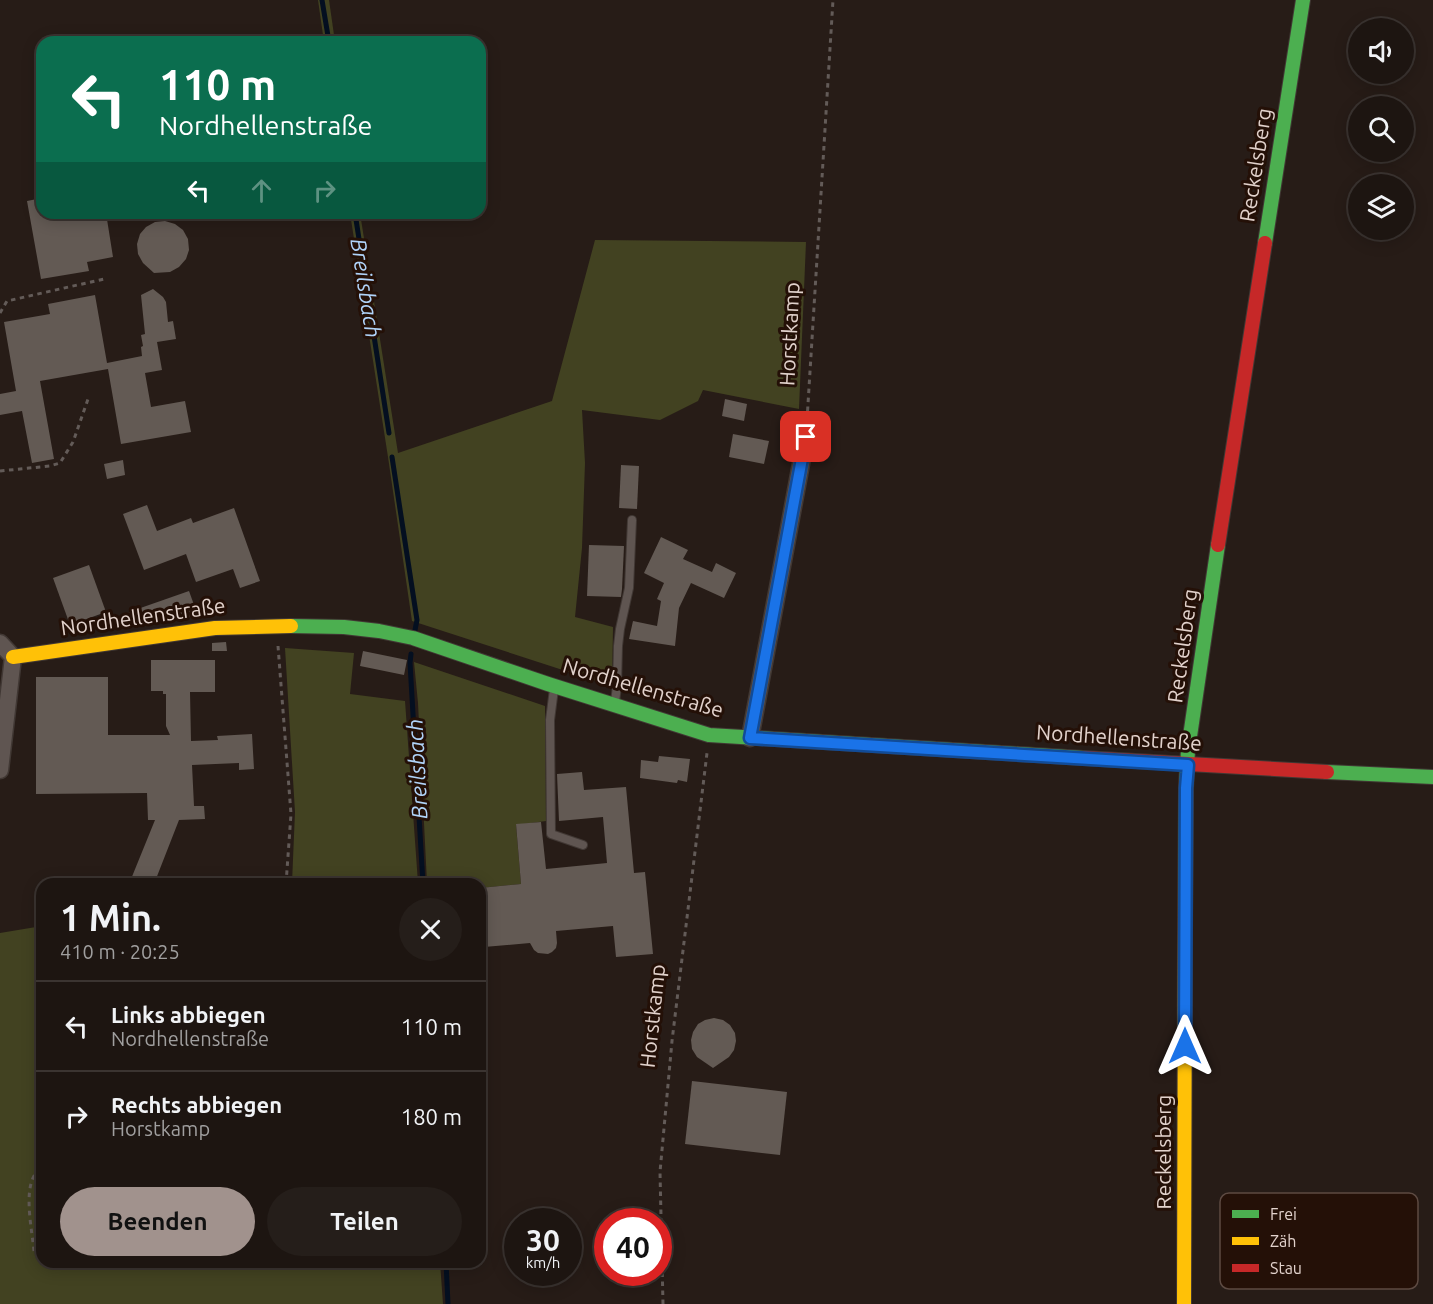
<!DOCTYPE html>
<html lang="de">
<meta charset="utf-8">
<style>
body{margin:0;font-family:Ubuntu,sans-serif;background:#251e1a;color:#f1f3f6;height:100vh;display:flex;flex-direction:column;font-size:22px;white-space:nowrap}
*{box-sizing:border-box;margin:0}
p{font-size:20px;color:#a09f9f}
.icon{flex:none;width:33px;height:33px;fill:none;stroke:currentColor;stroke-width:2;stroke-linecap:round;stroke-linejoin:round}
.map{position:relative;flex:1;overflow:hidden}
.drawer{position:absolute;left:36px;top:878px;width:450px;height:390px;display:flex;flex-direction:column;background:#1d1511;border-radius:18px;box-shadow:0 3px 15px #0003,0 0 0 2px #3b3431}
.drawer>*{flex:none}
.banner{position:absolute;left:36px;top:36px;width:450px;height:183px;border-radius:18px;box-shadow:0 3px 15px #0003,0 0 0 2px #3b3431;background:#0b6e4f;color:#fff;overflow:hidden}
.controls{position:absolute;left:1348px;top:18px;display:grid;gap:12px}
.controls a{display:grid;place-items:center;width:66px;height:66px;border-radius:50%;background:#1d1511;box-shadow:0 3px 15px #0003,0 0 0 2px #3b3431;font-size:30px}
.speed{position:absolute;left:504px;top:1208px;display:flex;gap:12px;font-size:30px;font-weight:700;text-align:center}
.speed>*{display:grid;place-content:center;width:78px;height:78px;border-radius:50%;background:#1d1511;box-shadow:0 3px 15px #0003,0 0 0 2px #3b3431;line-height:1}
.speed small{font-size:15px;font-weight:400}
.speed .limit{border:9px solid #d22;background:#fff;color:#111}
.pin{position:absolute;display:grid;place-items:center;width:51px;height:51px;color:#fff;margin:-26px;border-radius:12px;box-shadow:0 3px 9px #0006}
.me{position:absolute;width:66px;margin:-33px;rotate:0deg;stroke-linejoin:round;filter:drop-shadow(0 0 4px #0008)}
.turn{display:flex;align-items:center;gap:21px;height:126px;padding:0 24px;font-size:27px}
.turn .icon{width:78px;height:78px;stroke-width:2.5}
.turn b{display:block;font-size:42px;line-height:51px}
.lanes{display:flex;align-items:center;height:57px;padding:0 24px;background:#0003;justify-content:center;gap:30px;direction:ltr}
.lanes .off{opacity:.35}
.round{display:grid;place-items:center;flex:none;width:63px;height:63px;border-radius:32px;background:#251e1a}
.summary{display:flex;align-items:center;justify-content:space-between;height:102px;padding:0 24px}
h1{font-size:36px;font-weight:600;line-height:45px}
.cta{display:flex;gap:12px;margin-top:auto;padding:12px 24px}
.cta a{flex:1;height:69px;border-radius:36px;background:#a1928d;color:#111;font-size:24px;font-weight:600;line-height:69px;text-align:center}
.cta a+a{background:#251e1a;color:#f1f3f6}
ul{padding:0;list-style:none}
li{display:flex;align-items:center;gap:18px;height:90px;padding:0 24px;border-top:2px solid #3b3431}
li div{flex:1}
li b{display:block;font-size:22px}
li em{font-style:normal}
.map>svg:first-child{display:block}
</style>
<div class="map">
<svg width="1433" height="1304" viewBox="0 0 1433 1304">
<rect width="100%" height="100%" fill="#271c17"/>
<g fill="#424221">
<path d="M318 0H329L335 42H324Z"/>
<path d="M350 213H360L398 453 552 401 595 240 806 242 799 409 703 390 698 401 660 420 582 410 585 463 582 548 575 617 613 627 612 686 412 621 388 457Z"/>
<path d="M285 648 354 653 350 694 405 701 418 883H292L295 812Z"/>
<path d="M414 662 545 706 546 821 516 825 521 884 480 888V884L427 883 418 703Z"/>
<path d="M42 926V1262H440L443 1304H0V933Z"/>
</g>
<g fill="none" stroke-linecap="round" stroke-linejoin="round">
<g stroke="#040f20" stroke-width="5">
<path d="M322 0 329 42"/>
<path d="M355 213 389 433"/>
<path d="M392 457 417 620 415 630"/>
<path d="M411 654 410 663 423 884"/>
<path d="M446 1262 448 1304"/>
</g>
</g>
<g fill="#635a54">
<path d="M42 198V213H106L113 257 87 262 89 271 41 279 27 201Z"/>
<path d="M165 221 175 224 183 230 188 239 189 250 186 259 179 267 170 272 154 273 143 263 138 254 137 244 140 234 146 227 155 222Z"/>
<path d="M153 289 163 297 166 302 168 322 173 321 176 339 157 342 162 370 145 373 151 407 185 401 191 432 121 444 108 369 40 381 54 459 32 463 22 411 0 415V394L16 391 4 322 50 314 48 304 95 295 107 363 142 356 141 347 143 346 141 335 145 334 141 295Z"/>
<path d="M725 399 747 404 744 421 722 416Z"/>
<path d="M733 434 769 441 764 464 729 457Z"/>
<path d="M123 460 125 475 107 479 104 464Z"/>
<path d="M621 465 639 466 637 509 619 508Z"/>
<path d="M147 505 157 531 191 518 193 523 234 508 260 581 240 588 233 569 196 582 186 554 144 570 123 514Z"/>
<path d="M661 537 688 550 683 559 712 572 716 563 736 573 724 598 691 583 679 608 675 646 629 639 633 621 657 626 661 601 657 599 664 583 644 573Z"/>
<path d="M589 545 624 546 622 589 621 597 587 596Z"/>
<path d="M89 565 106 612 70 625 53 578Z"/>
<path d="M189 591 198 616 134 625 129 612Z"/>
<path d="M226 642 227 651H212V643Z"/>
<path d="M363 651 407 660 404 675 360 666Z"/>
<path d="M151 660H215V692H190L191 741 218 740 217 736 252 734 254 769 239 770V763L192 765 194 806H204L205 819 179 820 154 884H129L155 820H148L147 793 36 794V677H108V735H170L166 726V694H163V691H151Z"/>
<path d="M659 756 690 759 687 782 678 780 677 783 640 778 641 760 658 762Z"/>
<path d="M582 772 584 790 626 787 634 873 645 872 653 954 616 957 613 926 556 931 557 943 556 948 552 952 548 954 538 953 534 950 530 943 484 947 480 909V888L521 884 516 824 541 822 546 869 607 863 603 817 559 821 557 774Z"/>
<path d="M714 1018 723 1020 730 1025 735 1033 736 1041 734 1050 729 1057 713 1068 697 1057 692 1049 691 1040 693 1032 698 1024 705 1020Z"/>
<path d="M692 1081 787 1092 780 1155 685 1144Z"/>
</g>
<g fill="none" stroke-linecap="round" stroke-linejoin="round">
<g stroke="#413834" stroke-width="10">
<g id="lane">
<path d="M554 689 550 720 551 834 583 845"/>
<path d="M615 702 617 686 618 646 620 629 629 588 632 520"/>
</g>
</g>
<g stroke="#413834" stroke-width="19">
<g id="street">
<path d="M0 643 13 657 0 770"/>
<path d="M750 738 806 437"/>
</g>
</g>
<g stroke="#413834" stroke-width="16">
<g id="fast">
<path d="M1265 243 1303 0"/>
<path d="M291 626 344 627 379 631 413 638 548 684 709 735 1083 758"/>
<path d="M1327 772 1433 777"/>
<path d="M1185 931 1186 788 1188 750 1218 545"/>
</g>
</g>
<g stroke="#413834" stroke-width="16">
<g id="slow">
<path d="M13 657 215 628 291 626"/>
<path d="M1184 1304 1185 931"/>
</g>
</g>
<g stroke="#413834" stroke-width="16">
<g id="jam">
<path d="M1218 545 1265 243"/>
<path d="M1083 758 1327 772"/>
</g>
</g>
<g stroke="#635b58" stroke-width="3" stroke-dasharray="4.5 4.5" stroke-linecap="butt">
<path d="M0 313 7 301 104 279"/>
<path d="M807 420 833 0"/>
<path d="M0 471 50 466 60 463 73 442 88 399"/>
<path d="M278 646 291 814 286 884"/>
<path d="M34 1251C32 1230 24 1194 34 1176H39L42 1181"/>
<path d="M663 1304 660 1172 672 1041 707 753"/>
</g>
<use href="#lane" stroke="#5f5551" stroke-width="8"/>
<use href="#street" stroke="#5f5551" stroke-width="16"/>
<use href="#fast" stroke="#4caf50" stroke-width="14"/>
<use href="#slow" stroke="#ffc107" stroke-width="14"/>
<use href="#jam" stroke="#c62828" stroke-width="14"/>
</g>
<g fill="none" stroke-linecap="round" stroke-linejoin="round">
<g stroke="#114b97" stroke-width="15">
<path id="route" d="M806 437 750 738 1188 765 1186 788 1185 1046"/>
</g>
<use href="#route" stroke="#1a73e8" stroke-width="10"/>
</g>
<g text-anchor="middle" stroke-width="6" stroke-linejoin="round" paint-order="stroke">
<g font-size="21" fill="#e2d2cc" stroke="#241007">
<text transform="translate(1256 165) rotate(-81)" y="7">Reckelsberg</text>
<text transform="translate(790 334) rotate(-87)" y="7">Horstkamp</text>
<text transform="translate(143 617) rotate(-8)" y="7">Nordhellenstraße</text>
<text transform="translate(1183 646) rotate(-82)" y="7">Reckelsberg</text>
<text transform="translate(643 688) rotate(16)" y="7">Nordhellenstraße</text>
<text transform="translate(1119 738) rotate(4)" y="7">Nordhellenstraße</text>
<text transform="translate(653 1016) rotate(-84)" y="7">Horstkamp</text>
<text transform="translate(1164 1152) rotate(-90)" y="7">Reckelsberg</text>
</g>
<g font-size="22" font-style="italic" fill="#b0d3f9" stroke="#241007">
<text transform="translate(366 288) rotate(81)" y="8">Breilsbach</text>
<text transform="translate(417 769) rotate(-93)" y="8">Breilsbach</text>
</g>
</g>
<rect x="1220" y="1193" width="198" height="96" rx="9" fill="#241007" stroke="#5d4a42" stroke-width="1.5"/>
<rect x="1232" y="1210" width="27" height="8" fill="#4caf50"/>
<rect x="1232" y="1237" width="27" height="8" fill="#ffc107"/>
<rect x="1232" y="1264" width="27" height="8" fill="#c62828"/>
<g font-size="16" fill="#e2d2cc">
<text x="1270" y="1220">Frei</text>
<text x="1270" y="1247">Zäh</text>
<text x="1270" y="1274">Stau</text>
</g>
</svg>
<div class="controls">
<a><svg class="icon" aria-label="sound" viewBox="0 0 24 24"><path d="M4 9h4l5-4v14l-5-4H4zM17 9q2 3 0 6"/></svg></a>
<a><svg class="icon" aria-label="search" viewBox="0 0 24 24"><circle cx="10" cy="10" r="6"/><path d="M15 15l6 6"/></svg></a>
<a><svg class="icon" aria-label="layers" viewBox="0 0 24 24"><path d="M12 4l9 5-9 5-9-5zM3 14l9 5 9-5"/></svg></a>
</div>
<div class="speed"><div>30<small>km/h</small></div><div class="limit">40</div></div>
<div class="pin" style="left:806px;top:437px;background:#d93025"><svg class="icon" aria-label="arrive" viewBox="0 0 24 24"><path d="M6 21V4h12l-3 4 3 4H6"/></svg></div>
<svg class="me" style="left:1185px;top:1046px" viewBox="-20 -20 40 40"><path d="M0-17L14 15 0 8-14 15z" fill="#1a73e8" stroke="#fff" stroke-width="4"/></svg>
<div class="banner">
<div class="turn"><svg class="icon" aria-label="left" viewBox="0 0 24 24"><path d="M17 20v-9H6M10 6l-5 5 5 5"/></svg><div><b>110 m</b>Nordhellenstraße</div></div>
<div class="lanes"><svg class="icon" aria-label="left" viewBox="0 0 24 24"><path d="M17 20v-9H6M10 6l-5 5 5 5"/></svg><svg class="icon off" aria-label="ahead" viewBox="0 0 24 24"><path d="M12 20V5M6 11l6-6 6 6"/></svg><svg class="icon off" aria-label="right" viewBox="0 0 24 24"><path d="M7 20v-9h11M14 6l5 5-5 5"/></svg></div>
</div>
<section class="drawer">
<div class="summary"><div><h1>1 Min.</h1><p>410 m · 20:25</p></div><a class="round"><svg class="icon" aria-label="close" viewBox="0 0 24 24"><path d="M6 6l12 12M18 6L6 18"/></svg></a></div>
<ul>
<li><svg class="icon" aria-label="left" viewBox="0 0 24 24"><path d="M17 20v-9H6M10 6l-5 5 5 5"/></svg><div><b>Links abbiegen</b><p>Nordhellenstraße</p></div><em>110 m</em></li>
<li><svg class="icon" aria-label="right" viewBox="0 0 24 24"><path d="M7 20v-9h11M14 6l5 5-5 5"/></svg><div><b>Rechts abbiegen</b><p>Horstkamp</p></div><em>180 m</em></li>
</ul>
<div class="cta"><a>Beenden</a><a>Teilen</a></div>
</section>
</div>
